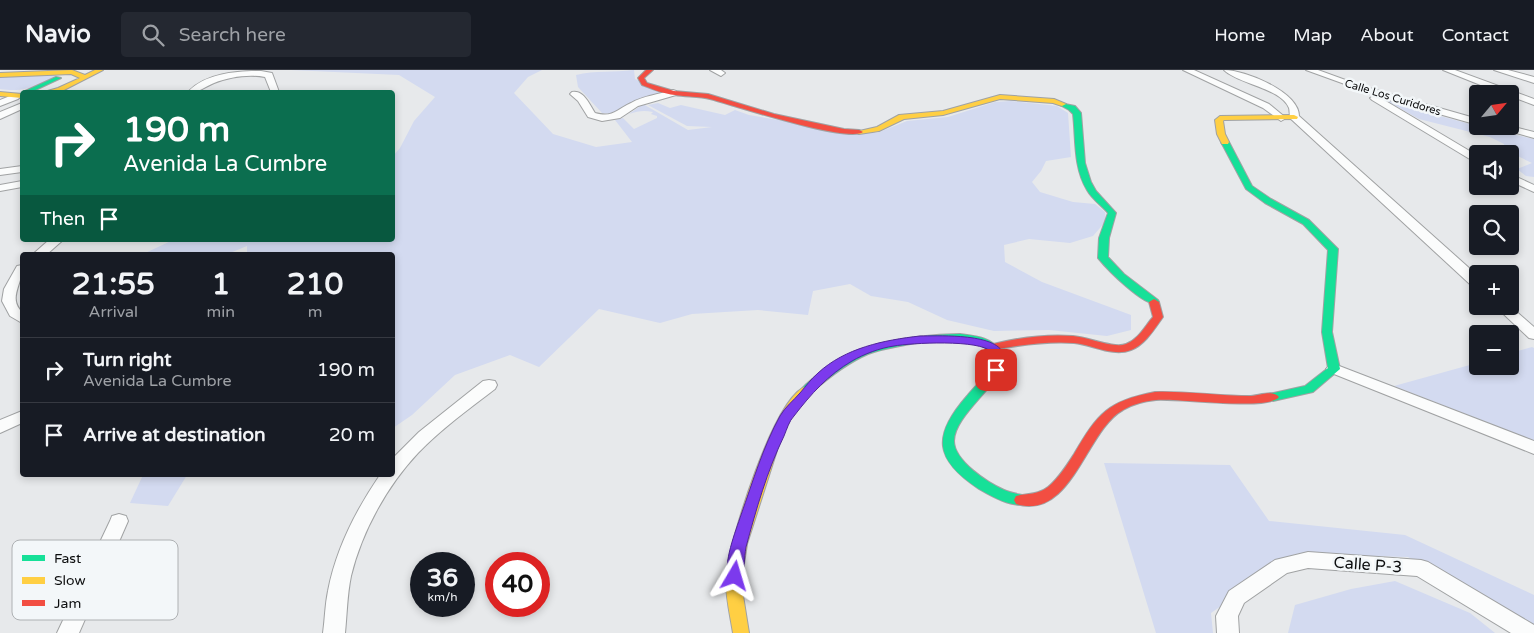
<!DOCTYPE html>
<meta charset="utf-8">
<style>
body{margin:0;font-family:"Varela Round",sans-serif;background:#242831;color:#f1f3f6;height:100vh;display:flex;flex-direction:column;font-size:19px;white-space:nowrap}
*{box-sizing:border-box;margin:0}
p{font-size:16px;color:#9ea1a6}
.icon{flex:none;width:28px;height:28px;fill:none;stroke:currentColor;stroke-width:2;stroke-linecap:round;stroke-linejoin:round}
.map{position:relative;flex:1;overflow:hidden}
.sheet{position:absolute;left:20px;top:182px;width:375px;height:225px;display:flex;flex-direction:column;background:#171b24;border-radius:5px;box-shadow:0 2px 8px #0003}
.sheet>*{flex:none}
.top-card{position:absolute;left:20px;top:20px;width:375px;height:152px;border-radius:5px;box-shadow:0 2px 8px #0003;background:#0b6e4f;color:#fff;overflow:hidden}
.needle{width:32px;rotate:61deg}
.buttons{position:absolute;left:1469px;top:15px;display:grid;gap:10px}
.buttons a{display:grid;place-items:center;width:50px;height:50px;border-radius:5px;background:#171b24;box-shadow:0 2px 8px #0003;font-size:25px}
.speed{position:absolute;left:410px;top:482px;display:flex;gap:10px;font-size:25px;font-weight:700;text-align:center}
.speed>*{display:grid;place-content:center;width:65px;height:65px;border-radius:50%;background:#171b24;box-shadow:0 2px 8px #0003;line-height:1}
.speed small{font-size:12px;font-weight:400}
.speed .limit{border:8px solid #d22;background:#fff;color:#111}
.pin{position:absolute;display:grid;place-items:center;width:42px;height:42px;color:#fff;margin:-21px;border-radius:10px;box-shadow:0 2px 8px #0006}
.me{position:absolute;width:55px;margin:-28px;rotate:7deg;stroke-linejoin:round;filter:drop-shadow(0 0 4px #0008)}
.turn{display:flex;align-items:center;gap:18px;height:105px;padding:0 20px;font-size:22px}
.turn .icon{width:65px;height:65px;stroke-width:2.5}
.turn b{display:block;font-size:35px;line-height:42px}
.then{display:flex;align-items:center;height:48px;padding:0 20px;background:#0003;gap:10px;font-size:19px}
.eta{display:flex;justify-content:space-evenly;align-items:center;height:85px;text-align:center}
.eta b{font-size:30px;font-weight:800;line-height:35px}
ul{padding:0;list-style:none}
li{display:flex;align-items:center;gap:15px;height:65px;padding:0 20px;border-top:1px solid #363941}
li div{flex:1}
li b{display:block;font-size:19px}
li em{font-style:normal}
header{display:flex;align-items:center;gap:30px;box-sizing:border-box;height:70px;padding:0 25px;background:#171b24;border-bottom:1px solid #363941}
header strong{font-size:24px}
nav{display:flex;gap:28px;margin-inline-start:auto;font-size:18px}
.search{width:350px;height:45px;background:#242831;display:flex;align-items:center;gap:12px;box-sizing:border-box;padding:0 18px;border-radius:5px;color:#9ea1a6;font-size:19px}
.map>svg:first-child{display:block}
</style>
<header>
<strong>Navio</strong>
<div class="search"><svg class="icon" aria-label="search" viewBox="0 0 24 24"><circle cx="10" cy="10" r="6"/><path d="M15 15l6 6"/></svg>Search here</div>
<nav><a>Home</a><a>Map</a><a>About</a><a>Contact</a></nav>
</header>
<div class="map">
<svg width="1534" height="563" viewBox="0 0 1534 563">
<rect width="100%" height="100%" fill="#e7e9eb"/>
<g fill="#d3daf0">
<path d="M291 0H542L528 7 514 23 553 64 596 77 632 72 615 50 623 48 634 59 657 48V46L651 44 653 42C644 40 638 41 629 44L643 34 688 60 712 57 687 56 648 35 658 33 670 38 681 35 725 45 735 40 749 45 808 55 877 63 907 51 948 47 995 32 1011 31 1057 36 1068 43 1071 87 1046 91 1041 101 1032 112 1040 122 1073 132 1095 134 1105 142 1106 151 1093 166 1070 173 1029 169 1004 175 1005 192 1042 212 1131 245V260L1107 266 1049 260 994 261 947 250 908 232 871 226 850 214 813 221 808 245 758 240 692 244 660 253 599 239 539 297 510 285 455 305 412 345 393 358 392 185H247V176L225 185H141L173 170H392L393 86 400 78 414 51 435 27 399 5Z"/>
<path d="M634 0 635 9 665 23 638 29 611 44 602 43 578 17 576 5C595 0 614 3 634 0Z"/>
<path d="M62 3C37 15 28 23 0 19V6Z"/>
<path d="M1378 26C1429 45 1481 57 1534 69V107L1526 106 1517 99 1532 93 1505 80 1504 74 1490 67 1419 49Z"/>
<path d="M1532 277 1534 278V371L1394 316 1477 293 1478 296H1510V283Z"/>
<path d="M1104 393 1230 395 1269 451 1405 465 1534 525V558L1530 554 1408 487 1295 484 1211 543 1213 563H1156Z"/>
<path d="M143 405H187L168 436 130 433Z"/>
<path d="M1395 511 1470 543 1495 563H1288L1295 535 1351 519Z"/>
</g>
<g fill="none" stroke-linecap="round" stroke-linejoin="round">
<g stroke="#a0a2a3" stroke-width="2">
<g id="street">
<path d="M710 0H721L725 3 721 6Z"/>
<path d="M1183 0H1194L1269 34 1286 48 1281 51 1263 38Z"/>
<path d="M1224 0C1245 0 1299 22 1299 46L1478 206V218L1473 217 1291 49C1289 45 1290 41 1289 38 1281 18 1238 14 1224 0Z"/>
<path d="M1306 0H1318L1362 16 1478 49V55L1379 27 1478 86V94L1372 30 1370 28 1375 25Z"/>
<path d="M1443 0H1455L1534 29V35L1510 26V24H1503Z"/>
<path d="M1494 0H1508L1534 7V13Z"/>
<path d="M261 1 272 3 279 22H271L265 7C248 4 230 7 214 13 204 17 199 23 188 22 205 3 237 1 261 1Z"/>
<path d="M673 20 676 21V25L638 36 620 48 602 51 588 47 578 31 570 24 572 22C584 20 589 34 595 43 613 48 616 40 631 33 643 26 660 24 673 20Z"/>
<path d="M15 24 20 27 18 29 0 36V30Z"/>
<path d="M22 33V39L0 49V42Z"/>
<path d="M1491 56H1510L1534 62V68Z"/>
<path d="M22 96V102L0 105V99Z"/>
<path d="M1510 104 1534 115V122L1510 111Z"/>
<path d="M22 111V117L0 121V115Z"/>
<path d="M49 170H63L46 185H32Z"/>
<path d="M22 195C24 213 7 227 22 242V253L10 246 2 231 4 219 17 196Z"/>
<path d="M1495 236H1510L1534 257V269L1529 268Z"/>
<path d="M1334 294 1534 371V384L1329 302 1326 299 1329 296Z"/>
<path d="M489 310 495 311 497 315 495 319C469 339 441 359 418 383 387 416 362 461 351 506 347 525 347 544 345 563H323C325 549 325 535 328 521 336 479 356 440 380 405H392V389L419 362 483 311Z"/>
<path d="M22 341V353L0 363V350Z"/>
<path d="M119 444 126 446 128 451 79 563H57L110 451 112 446Z"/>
<path d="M1308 482 1421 490 1428 492 1534 555V563H1511L1417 506 1308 498 1287 503 1244 533 1238 546 1239 563H1217L1216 546 1229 521 1275 490Z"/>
</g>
</g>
<g stroke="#a0a2a3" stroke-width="2">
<g id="fast">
<path d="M56 7 61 8 31 22H23Z"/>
<path d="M1060 33 1075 36 1081 43 1085 93 1091 112 1096 121 1116 143 1109 168 1108 187 1124 204 1158 230 1159 232 1158 234C1144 237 1107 199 1098 188L1099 168 1108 143C1101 135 1092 129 1087 120 1073 97 1076 69 1073 44L1069 40 1060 35Z"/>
<path d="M1222 70 1229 72 1252 116 1271 129 1309 150 1338 179 1332 262 1340 299 1313 322 1273 331 1267 327 1269 324 1305 316 1328 298 1322 262 1328 180 1303 154 1265 133 1246 119 1221 72Z"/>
<path d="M960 264C975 266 992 267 1000 281 1016 306 954 341 954 371 954 391 988 413 1004 420 1011 423 1018 424 1026 426L1028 430 1026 434C1012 438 991 426 979 419 934 389 932 366 967 326 975 316 985 308 991 296 1003 253 888 276 868 284 847 293 828 308 811 323L807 324 801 320C806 313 814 308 821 302 862 272 910 265 960 264Z"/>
</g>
</g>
<g stroke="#a0a2a3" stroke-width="2">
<g id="slow">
<path d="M72 0 85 5 95 0H103L62 21 44 22 58 18 80 8 71 4 0 7V3Z"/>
<path d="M0 22 22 24V28L0 26Z"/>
<path d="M1000 25 1054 29 1066 34 1062 36 1053 33 1000 29 943 45 904 49 879 61 859 64 855 62 877 57 899 45 943 41Z"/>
<path d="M1294 45 1298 47 1297 49 1224 50 1223 51 1225 64 1229 72 1228 74H1222L1217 64 1215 50 1220 46Z"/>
<path d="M807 316 813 320 793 344 781 368 747 474 741 513 749 563H733C730 544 725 525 726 506 729 473 774 325 807 316Z"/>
</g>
</g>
<g stroke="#a0a2a3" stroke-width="2">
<g id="jam">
<path d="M646 0H653L644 8 647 13 674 21 708 24 774 44 844 59 859 60 863 62C847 73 733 35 710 29 699 26 686 27 675 25 664 24 652 19 642 15L638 8Z"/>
<path d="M1154 229 1159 232 1163 247C1155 258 1145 275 1131 280 1113 287 1093 275 1074 273 1047 271 1020 275 993 280L987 277 989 275C1016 268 1046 264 1073 266 1088 267 1114 279 1126 274 1138 270 1145 256 1153 247L1149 232Z"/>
<path d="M1155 322C1187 321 1218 326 1249 326 1258 326 1273 319 1279 327 1268 341 1177 328 1156 330 1145 331 1133 334 1123 340 1086 360 1072 451 1016 434L1014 430 1016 426C1028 423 1038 425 1048 417 1059 408 1067 395 1074 384 1098 343 1108 331 1155 322Z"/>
</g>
</g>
<use href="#street" fill="#fbfcfc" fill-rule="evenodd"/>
<use href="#fast" fill="#16e098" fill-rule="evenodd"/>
<use href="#slow" fill="#ffcf43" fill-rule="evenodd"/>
<use href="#jam" fill="#f24e42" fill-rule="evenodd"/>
</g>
<path fill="#7c3aed" stroke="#51269a" d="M920 266C941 266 1024 261 1000 302L996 303 990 300C992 294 995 287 991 282 981 269 910 273 894 276 880 278 864 284 852 291 828 305 811 324 794 346 789 351 787 359 784 366 767 401 756 440 746 477 744 488 745 501 740 510L735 512 729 510C722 495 736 460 741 445 753 411 763 377 780 346 785 337 794 330 800 323 806 316 811 309 818 303 845 278 884 270 920 266Z"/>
<g text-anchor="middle" stroke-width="5" stroke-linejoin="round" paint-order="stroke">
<g font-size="11" fill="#0d0e0f" stroke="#f3f7f9">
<text transform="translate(1393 27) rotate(17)" y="4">Calle Los Curidores</text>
</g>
<g font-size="16" fill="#0d0e0f" stroke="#f3f7f9">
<text transform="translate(1368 494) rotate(4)" y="6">Calle P-3</text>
</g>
</g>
<rect x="12" y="470" width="166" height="80" rx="8" fill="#f3f7f9" stroke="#aeb1b3" stroke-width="1"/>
<rect x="22" y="485" width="23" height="6" fill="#16e098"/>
<rect x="22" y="507" width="23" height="7" fill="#ffcf43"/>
<rect x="22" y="530" width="23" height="6" fill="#f24e42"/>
<g font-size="14" fill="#0d0e0f">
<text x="54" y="493">Fast</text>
<text x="54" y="515">Slow</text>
<text x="54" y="538">Jam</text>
</g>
</svg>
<div class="buttons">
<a><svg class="needle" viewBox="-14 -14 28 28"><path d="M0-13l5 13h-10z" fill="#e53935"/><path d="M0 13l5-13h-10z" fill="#9ea1a6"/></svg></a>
<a><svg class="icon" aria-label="sound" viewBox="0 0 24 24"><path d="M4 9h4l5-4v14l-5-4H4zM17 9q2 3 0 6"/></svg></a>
<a><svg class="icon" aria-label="search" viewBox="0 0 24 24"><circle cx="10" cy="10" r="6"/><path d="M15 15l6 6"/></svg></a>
<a>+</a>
<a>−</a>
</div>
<div class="speed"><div>36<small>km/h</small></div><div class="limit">40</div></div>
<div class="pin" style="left:996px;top:300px;background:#d93025"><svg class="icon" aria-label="arrive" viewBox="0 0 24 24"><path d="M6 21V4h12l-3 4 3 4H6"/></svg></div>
<svg class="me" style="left:735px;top:506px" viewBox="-20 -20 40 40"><path d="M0-17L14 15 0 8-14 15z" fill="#7c3aed" stroke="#fff" stroke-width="4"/></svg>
<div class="top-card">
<div class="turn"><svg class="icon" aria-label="right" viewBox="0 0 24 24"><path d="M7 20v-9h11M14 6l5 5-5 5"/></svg><div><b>190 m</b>Avenida La Cumbre</div></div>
<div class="then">Then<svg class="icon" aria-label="arrive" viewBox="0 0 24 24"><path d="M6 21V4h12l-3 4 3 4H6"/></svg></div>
</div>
<section class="sheet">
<div class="eta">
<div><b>21:55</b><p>Arrival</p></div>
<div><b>1</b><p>min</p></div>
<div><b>210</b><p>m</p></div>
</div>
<ul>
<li><svg class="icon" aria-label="right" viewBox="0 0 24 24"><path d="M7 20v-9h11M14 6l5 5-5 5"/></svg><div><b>Turn right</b><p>Avenida La Cumbre</p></div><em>190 m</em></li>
<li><svg class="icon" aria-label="arrive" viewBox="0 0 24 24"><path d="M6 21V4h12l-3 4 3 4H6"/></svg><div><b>Arrive at destination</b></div><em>20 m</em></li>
</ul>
</section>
</div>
